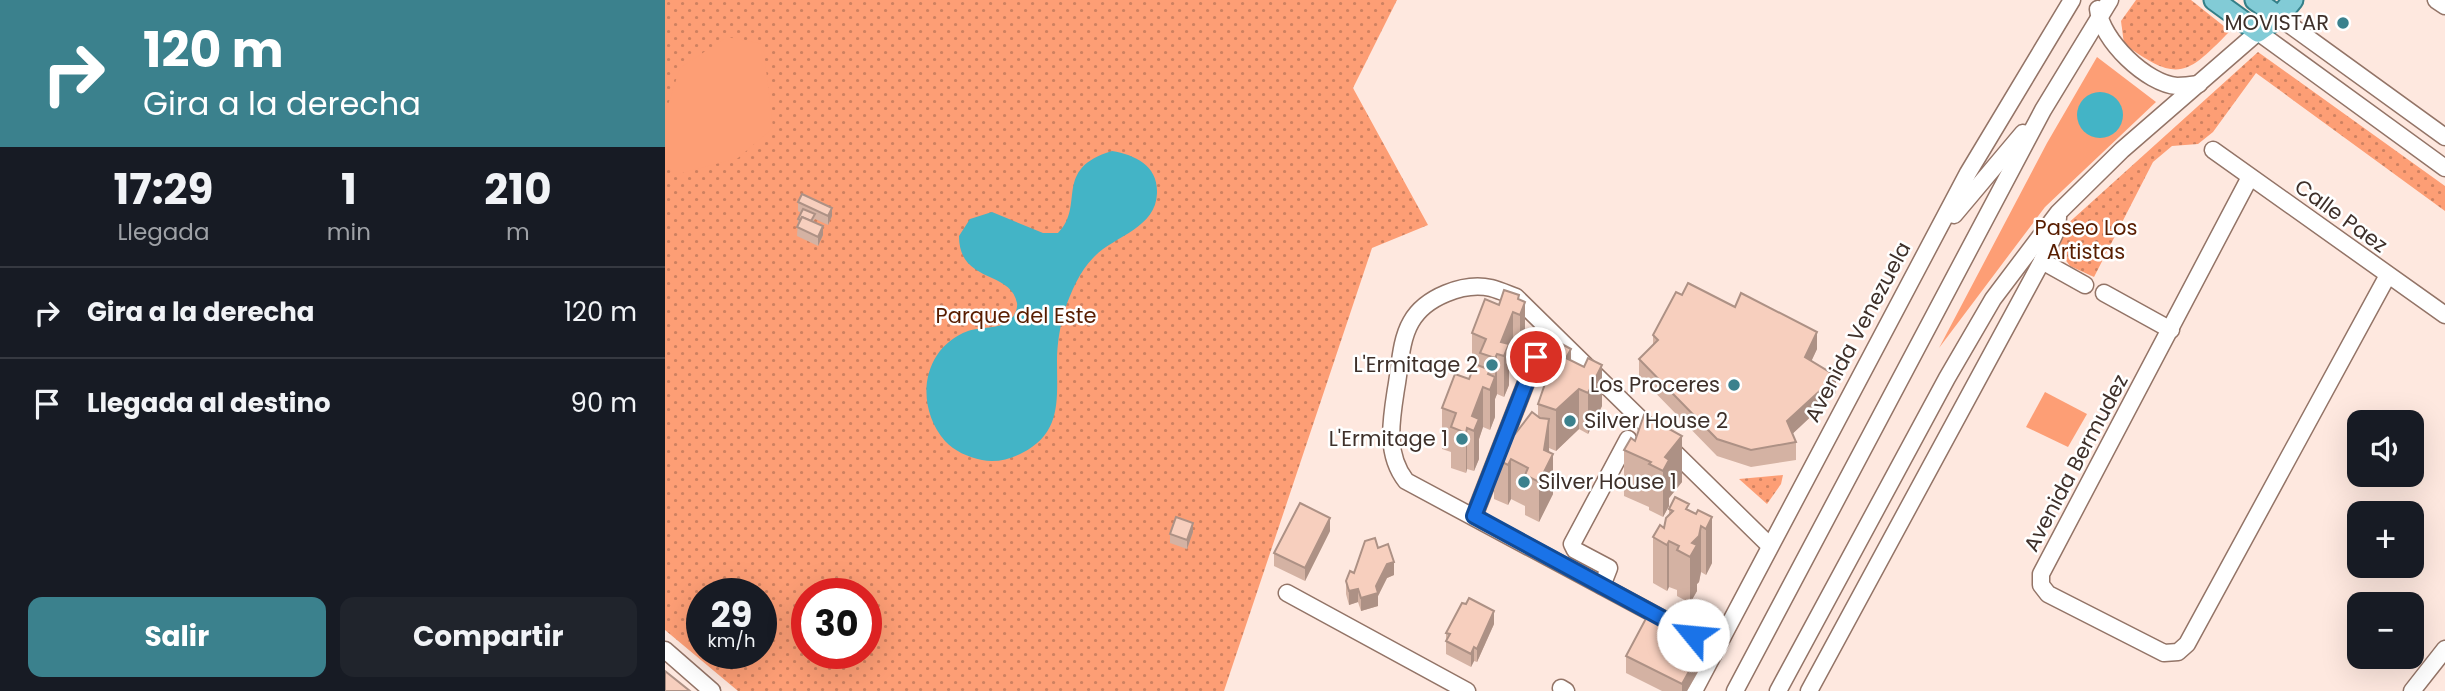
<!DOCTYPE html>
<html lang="es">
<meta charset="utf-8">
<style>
body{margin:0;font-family:Poppins,sans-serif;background:#20242c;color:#f1f3f6;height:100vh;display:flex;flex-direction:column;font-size:26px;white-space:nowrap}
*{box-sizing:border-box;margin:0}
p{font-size:23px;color:#9ea1a6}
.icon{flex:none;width:38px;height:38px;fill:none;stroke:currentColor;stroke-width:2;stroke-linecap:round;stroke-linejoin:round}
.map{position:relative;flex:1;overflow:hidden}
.sheet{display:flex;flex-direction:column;background:#171b24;width:665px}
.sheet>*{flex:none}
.banner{background:#3b818d;color:#fff;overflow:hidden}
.controls{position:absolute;left:1682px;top:410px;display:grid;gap:14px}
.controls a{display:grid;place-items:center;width:77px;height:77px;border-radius:14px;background:#171b24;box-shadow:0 7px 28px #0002;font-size:35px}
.speed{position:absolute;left:21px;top:578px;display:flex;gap:14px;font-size:35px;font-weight:700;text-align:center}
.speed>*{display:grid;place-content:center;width:91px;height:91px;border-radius:50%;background:#171b24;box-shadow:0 7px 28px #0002;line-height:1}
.speed small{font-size:18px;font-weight:400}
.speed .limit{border:10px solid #d22;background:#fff;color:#111}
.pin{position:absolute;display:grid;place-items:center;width:60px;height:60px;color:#fff;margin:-30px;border:4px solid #fff;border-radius:50%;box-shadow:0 2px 7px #0007}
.me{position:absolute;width:77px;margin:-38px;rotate:298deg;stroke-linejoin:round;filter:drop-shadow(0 0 5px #0008)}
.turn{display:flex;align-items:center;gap:24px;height:147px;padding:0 28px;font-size:32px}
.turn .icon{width:91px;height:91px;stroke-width:2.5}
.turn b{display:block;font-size:49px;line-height:60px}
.eta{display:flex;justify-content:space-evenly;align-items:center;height:119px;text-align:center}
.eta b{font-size:42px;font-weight:700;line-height:49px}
.cta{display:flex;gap:14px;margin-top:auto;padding:14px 28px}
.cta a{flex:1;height:80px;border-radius:14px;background:#3b818d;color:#fff;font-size:28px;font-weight:700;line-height:80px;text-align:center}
.cta a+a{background:#20242c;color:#f1f3f6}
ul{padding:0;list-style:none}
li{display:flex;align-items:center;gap:21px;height:91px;padding:0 28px;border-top:2px solid #363941}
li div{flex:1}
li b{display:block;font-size:26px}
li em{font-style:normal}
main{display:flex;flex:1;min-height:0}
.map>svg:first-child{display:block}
</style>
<main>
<section class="sheet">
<div class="banner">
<div class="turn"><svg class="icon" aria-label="right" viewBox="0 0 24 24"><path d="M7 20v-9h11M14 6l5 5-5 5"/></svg><div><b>120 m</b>Gira a la derecha</div></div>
</div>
<div class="eta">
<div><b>17:29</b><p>Llegada</p></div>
<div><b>1</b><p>min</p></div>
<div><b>210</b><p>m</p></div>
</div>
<ul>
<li><svg class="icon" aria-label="right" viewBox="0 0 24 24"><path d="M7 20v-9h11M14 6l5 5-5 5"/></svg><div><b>Gira a la derecha</b></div><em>120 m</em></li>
<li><svg class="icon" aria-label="arrive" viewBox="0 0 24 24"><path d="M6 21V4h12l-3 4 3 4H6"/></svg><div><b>Llegada al destino</b></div><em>90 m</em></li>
</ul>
<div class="cta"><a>Salir</a><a>Compartir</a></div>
</section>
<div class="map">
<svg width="1780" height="691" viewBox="0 0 1780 691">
<defs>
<pattern id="park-dots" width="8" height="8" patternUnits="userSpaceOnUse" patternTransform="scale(1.75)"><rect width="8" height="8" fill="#fd9e75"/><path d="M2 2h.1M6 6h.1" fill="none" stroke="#ce8160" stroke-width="1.8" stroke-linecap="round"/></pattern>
</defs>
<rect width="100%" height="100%" fill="#fee8df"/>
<g fill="url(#park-dots)" fill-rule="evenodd">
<path d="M0 0H732L688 88 763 225 707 248 559 691H73L0 630ZM37 593H96V653H37ZM142 593H201V653H142Z"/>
<path d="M1471 0H1526L1565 31C1521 76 1513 83 1459 44L1456 21Z"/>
<path d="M1593 52 1780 186V211L1591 73 1548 132 1533 144 1507 146 1488 162 1429 277 1405 266 1394 251 1399 227Z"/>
<path d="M1118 475 1116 484 1102 504 1074 479Z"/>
</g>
<g fill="#fd9e75">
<path d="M62 37 98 44 108 128 73 158 10 175 0 164V114L15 68Z"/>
<path d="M1432 57 1491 102 1380 207 1274 348 1382 143Z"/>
<path d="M1380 392 1422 414 1403 447 1361 427Z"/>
</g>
<g fill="#43b4c6">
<circle cx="1435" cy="115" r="23"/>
<path d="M447 151C471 155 493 166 492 193 491 229 448 236 428 258 415 271 406 292 400 309 395 326 392 344 392 361 392 399 397 433 357 453 345 459 331 463 317 460 303 457 289 451 280 441 249 405 257 348 303 331 315 327 334 329 344 321 349 317 353 309 352 303 346 270 294 284 294 236L305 219 327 212 378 233H393C421 205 387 169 447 151Z"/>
</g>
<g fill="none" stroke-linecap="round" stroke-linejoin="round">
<g stroke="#937467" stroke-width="19">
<g id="minor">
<path d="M1771 0 1780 6"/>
<path d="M1433 9C1436 40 1482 84 1512 86 1519 86 1527 85 1534 84"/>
<path d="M1614 17 1780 137"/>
<path d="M1548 150 1780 315"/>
<path d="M1585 177 1376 574V585L1383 594 1499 653 1513 652 1522 644 1723 275"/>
<path d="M1289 215 1358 133"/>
<path d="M1377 261 1420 285"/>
<path d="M1439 293 1506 330"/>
<path d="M809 516 871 357"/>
<path d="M937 586 944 568 910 550 907 544 963 439"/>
<path d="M622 593 802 691"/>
<path d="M1002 621 741 481C720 454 726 421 731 389 735 368 735 341 746 322 760 297 799 282 826 288 834 290 843 294 851 297L1105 546"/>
<path d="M1025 633 1051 647"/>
<path d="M0 650 47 691"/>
<path d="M896 688 901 691"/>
<path d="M1029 691 1303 173 1407 0"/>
<path d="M1070 691 1378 110 1445 0"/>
<path d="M1113 691 1282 378 1328 299 1393 213 1457 150 1593 32 1780 168"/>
<path d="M1144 691 1377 261 1392 229 1393 217"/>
<path d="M1747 691 1780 649"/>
</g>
</g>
<g stroke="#347f88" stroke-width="23">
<g id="major">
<path d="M1549 0 1593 32 1614 17 1628 0"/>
<path d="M1590 0 1614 17"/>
</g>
</g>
<use href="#minor" stroke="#fff" stroke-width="16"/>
<use href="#major" stroke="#82cbd6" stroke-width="19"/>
</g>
<g fill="#d4b2a3">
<path d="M133 202 167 216 163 225 150 219 148 222 158 235 153 246 132 236 133 219 136 213 133 211Z"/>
<path d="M1017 295 1152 349 1146 361 1171 393 1127 434 1131 442V460L1086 467 1052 456 974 376V359L988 345V335Z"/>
<path d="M854 300 860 342 855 355 848 352 844 363V385L839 397 832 394 830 399V417L825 430 818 427 814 439V459L809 471 802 469 801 473 786 468V452L777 449V408L804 379 807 372V333L834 305Z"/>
<path d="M906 361 937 406 923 434 914 429 891 451 884 448 888 494 874 522 860 515V506L846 499 843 505 829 499V458L850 434 873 417V404L879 387V370Z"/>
<path d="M966 438 1017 482 1004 498V506L998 517 984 510V507L959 496V450Z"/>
<path d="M1004 509 1024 510 1031 514 1047 517V563L1041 575 1036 572 1034 582 1032 584V591L1025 603 1012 596V590L1004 587 1002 591 988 583V537L999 528 1004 515Z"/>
<path d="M665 531 640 581 609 566V553Z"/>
<path d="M528 532 522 549 505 543V534Z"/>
<path d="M713 548 729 575 722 578 713 596V606L696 611 693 602 684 605 681 594V581Z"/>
<path d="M829 624 812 662 809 661 806 667 781 654V633Z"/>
<path d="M961 656H1042L1022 691H997L961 673Z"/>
</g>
<g fill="#ad9185">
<path d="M167 208V216L163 225V216Z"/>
<path d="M158 226V235L153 246V237Z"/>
<path d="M860 302V342L855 355V315Z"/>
<path d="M848 312V352L844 363V385L839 397V356L836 342Z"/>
<path d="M1152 332V349L1140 375V357Z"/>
<path d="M906 349V389L901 358Z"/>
<path d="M832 354V394L830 399V358Z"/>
<path d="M937 365V406L923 434V393Z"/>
<path d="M1171 376V393L1122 439V421Z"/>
<path d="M830 377V417L825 430V390Z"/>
<path d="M818 387V427L814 439V459L809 471V431L807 416Z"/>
<path d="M914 389V429L891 451V410Z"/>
<path d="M884 419V460L888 454V494L874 522V482Z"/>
<path d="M802 428V469L801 473V433Z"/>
<path d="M1017 436V482L1004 498V506L998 517V471L1000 457Z"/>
<path d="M846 459V499L843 505V465Z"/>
<path d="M1047 517V563L1041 575V529Z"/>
<path d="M665 518V531L640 581V568Z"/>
<path d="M528 523V532L522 549V540Z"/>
<path d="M1036 526V572L1034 582 1032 584V591L1025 603V557L1027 543Z"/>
<path d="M1004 541V587L1002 591V545Z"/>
<path d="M729 562V575L722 578 713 596V606L696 611V598L722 564Z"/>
<path d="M693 589V602L684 605V591Z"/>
<path d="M829 611V624L812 662V649Z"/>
<path d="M1042 639V656L1022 691H1017V684Z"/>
<path d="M809 647V661L806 667V654Z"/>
</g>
<g fill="#f7cfbe" stroke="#ad9185" stroke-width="2">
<path d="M137 194 167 208 163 216 133 202Z"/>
<path d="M138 209 150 214 146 221 137 217 135 220 133 219Z"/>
<path d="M137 217 158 226 153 237 132 227Z"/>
<path d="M1023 283 1070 307 1076 293 1152 332 1140 357 1171 376 1122 421 1131 442 1086 450 1052 439 974 359 993 340 988 335 1011 292 1017 295Z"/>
<path d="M839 290 854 295 853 299 860 302 855 315 848 312 836 342 844 344 839 356 832 354 830 358 815 353 821 339 807 333 820 299 834 305Z"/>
<path d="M893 342 906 349 901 358 919 367 923 358 937 365 923 393 914 389 891 410 873 404 884 372 879 370Z"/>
<path d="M810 364 825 370 823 374 830 377 825 390 818 387 807 416 814 419 809 431 802 428 801 433 786 427 791 413 777 408 790 374 804 379Z"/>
<path d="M867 412 875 418 884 419 879 450 888 454 874 482 860 475 863 468 846 459 843 465 829 458 843 430 850 434Z"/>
<path d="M979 415 1017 436 1000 457 1004 460 998 471 984 464 986 462 959 450 966 438 970 441Z"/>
<path d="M1010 497 1024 504 1021 509 1031 514 1033 510 1047 517 1041 529 1036 526 1034 536 1027 543 1032 545 1025 557 1012 550 1014 546 1004 541 1002 545 988 537 995 525 999 528 1001 518 1008 511 1004 509Z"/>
<path d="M635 503 665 518 640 568 609 553Z"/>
<path d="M511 517 528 523 522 540 505 534Z"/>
<path d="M710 538 713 548 723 544 729 562 722 564 711 586 713 593 696 598 693 589 684 591 681 581 685 571 689 573 700 541Z"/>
<path d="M804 598 829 611 812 649 809 647 806 654 781 641 785 634 781 633 797 603 801 604Z"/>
<path d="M986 609 1042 639 1017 684 961 656Z"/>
<path d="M0 671 25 691H0Z"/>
</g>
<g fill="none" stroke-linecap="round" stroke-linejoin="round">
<g stroke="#114b97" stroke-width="18">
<path id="route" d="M871 357 809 516 1028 635"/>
</g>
<use href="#route" stroke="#1a73e8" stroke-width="12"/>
</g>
<g fill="#3b818d" stroke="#fff" stroke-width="2.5">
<circle cx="1678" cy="23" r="7"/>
<circle cx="827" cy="365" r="7"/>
<circle cx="1069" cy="385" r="7"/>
<circle cx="905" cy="421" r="7"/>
<circle cx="797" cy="439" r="7"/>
<circle cx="859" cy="482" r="7"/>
</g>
<g text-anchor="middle" stroke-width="5" stroke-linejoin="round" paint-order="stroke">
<g font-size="21" fill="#3e302a" stroke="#fff" text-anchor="end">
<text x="1664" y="30">MOVISTAR</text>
<text x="813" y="372">L'Ermitage 2</text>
<text x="1055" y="392">Los Proceres</text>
<text x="919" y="428" text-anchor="start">Silver House 2</text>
<text x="783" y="446">L'Ermitage 1</text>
<text x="873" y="489" text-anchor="start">Silver House 1</text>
</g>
<g font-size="21" fill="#3e302a" stroke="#fff">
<text transform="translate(1676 216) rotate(36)" y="7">Calle Paez</text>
<text transform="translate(1193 332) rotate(-62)" y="7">Avenida Venezuela</text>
<text transform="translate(1411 463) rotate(-62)" y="7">Avenida Bermudez</text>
</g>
<g font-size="21" fill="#581d00" stroke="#fff">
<text x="1421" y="235">Paseo Los<tspan x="1421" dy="24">Artistas</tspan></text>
<text x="351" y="323">Parque del Este</text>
</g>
</g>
</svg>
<div class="controls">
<a><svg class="icon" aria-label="sound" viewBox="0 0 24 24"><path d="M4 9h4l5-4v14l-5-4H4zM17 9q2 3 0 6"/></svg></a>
<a>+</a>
<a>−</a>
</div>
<div class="speed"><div>29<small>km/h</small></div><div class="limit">30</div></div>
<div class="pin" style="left:871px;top:357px;background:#d93025"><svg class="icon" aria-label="arrive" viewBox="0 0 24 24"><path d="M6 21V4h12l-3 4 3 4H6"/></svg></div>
<svg class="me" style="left:1028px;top:635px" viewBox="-20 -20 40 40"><circle r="19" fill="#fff"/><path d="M0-13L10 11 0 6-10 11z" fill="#1a73e8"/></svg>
</div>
</main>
